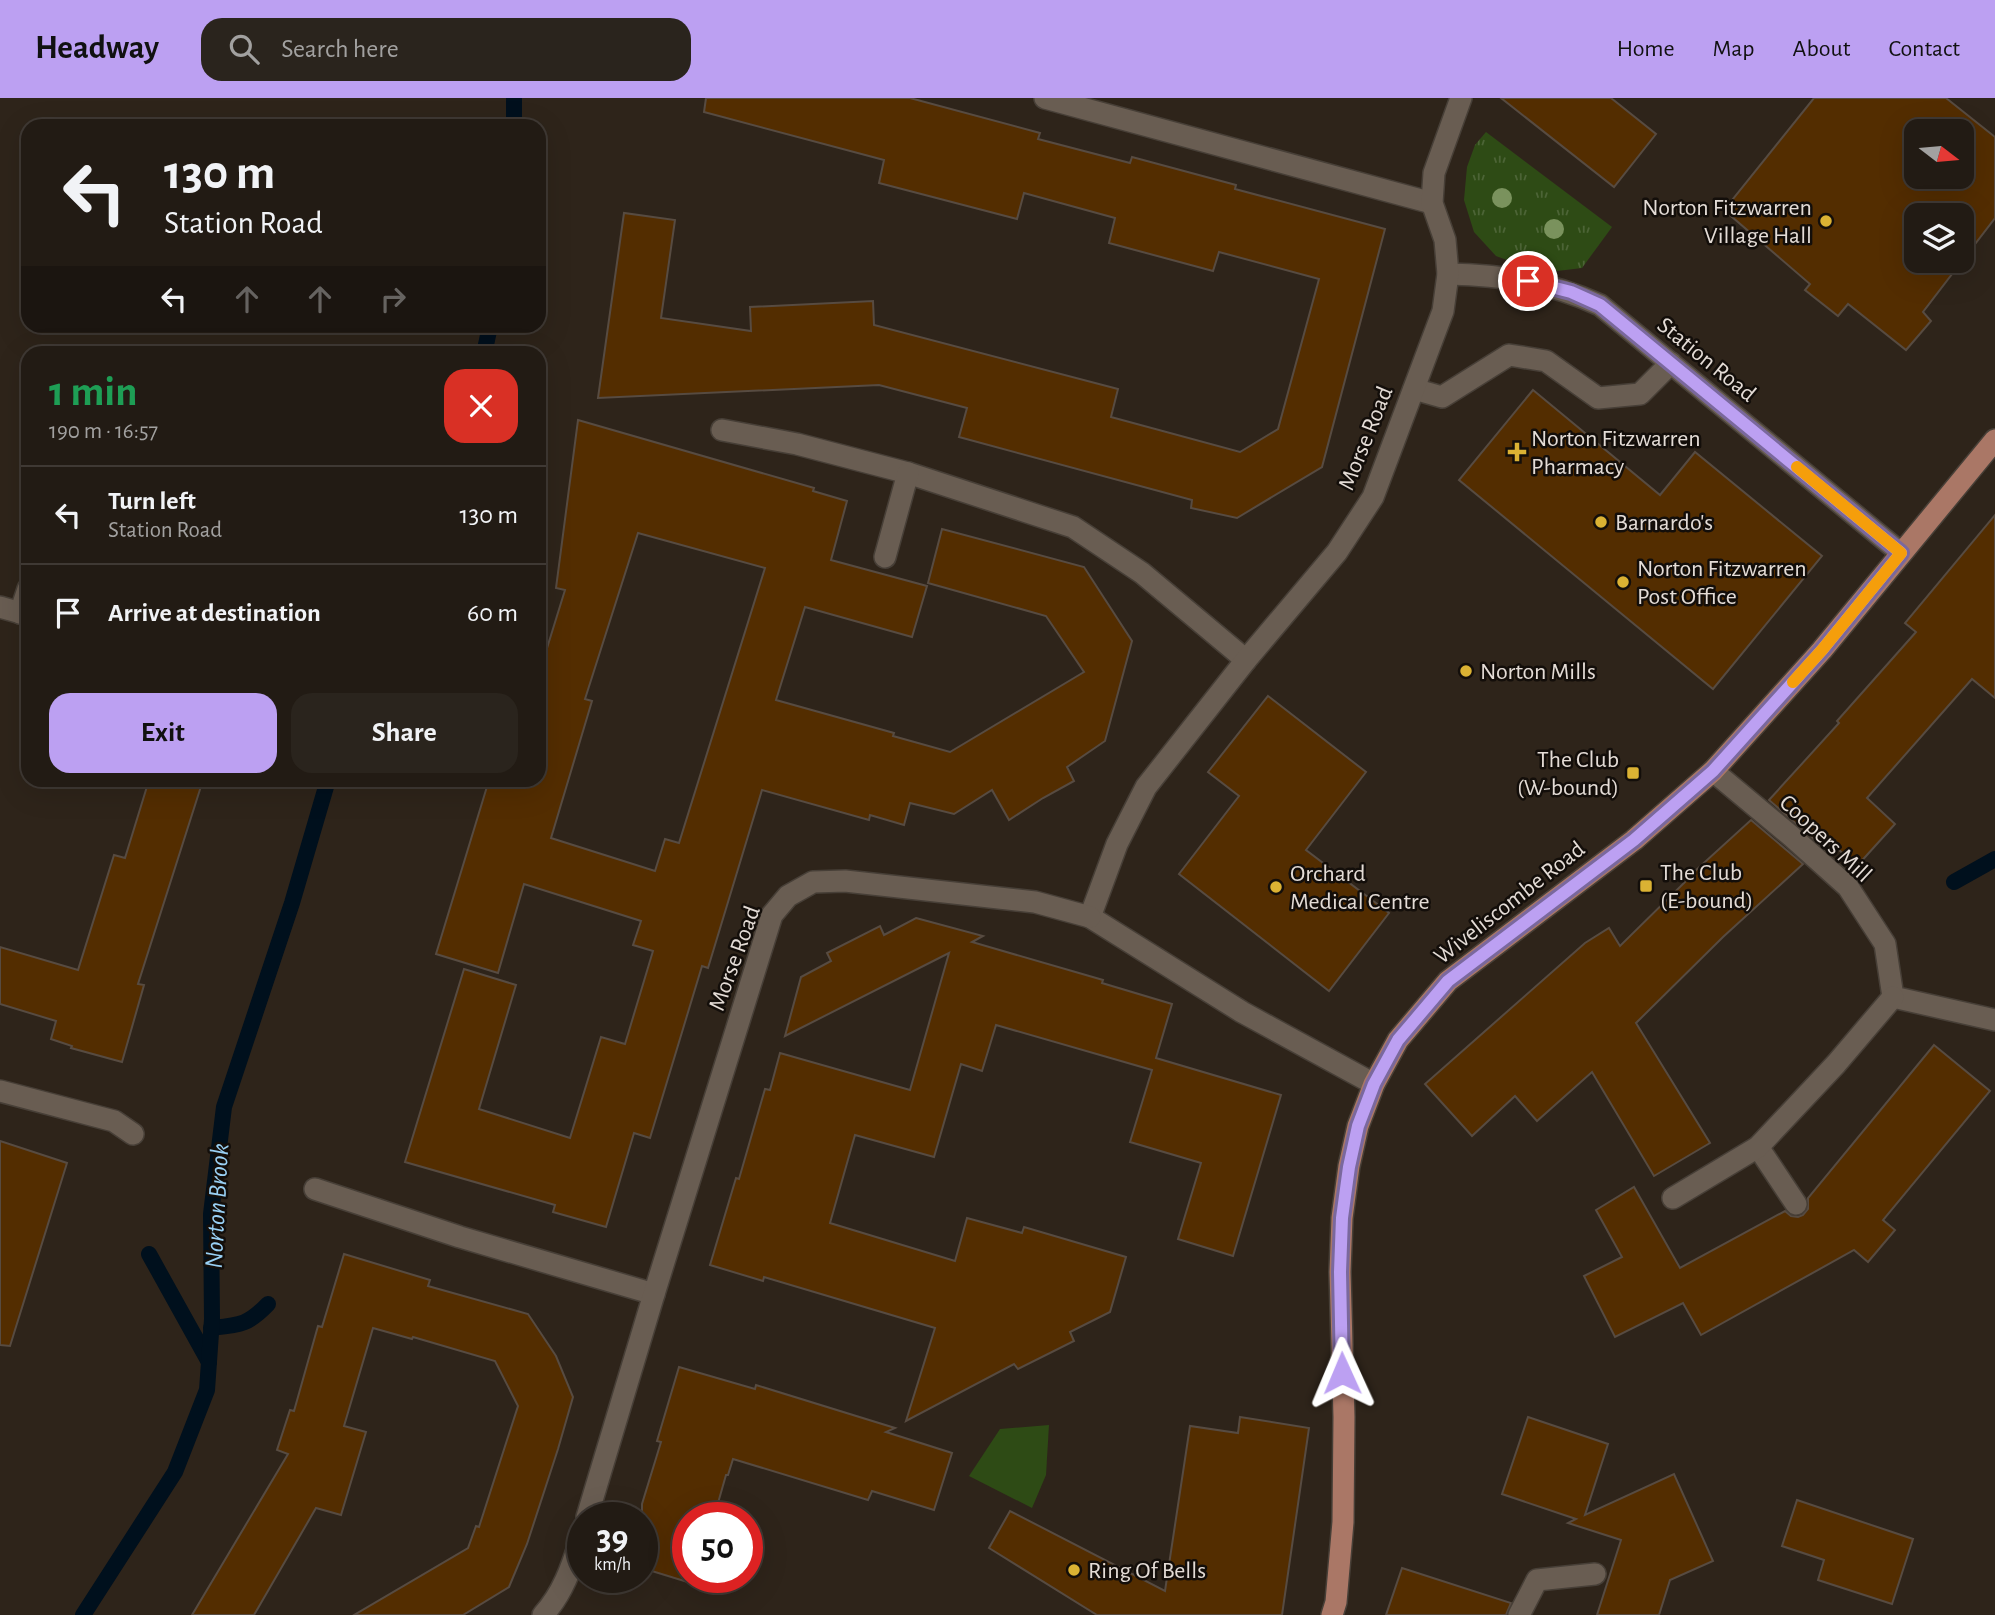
<!DOCTYPE html>
<meta charset="utf-8">
<style>
body{margin:0;font-family:"Alegreya Sans",sans-serif;background:#2a241d;color:#f1f3f6;height:100vh;display:flex;flex-direction:column;font-size:26px;white-space:nowrap}
*{box-sizing:border-box;margin:0}
p{font-size:23px;color:#a2a1a0}
.icon{flex:none;width:38px;height:38px;fill:none;stroke:currentColor;stroke-width:2;stroke-linecap:round;stroke-linejoin:round}
.map{position:relative;flex:1;overflow:hidden}
.sheet{position:absolute;left:21px;top:248px;width:525px;height:441px;display:flex;flex-direction:column;background:#221b14;border-radius:21px;box-shadow:0 7px 28px #0002,0 0 0 2px #3f3934}
.sheet>*{flex:none}
.top-card{position:absolute;left:21px;top:21px;width:525px;height:214px;border-radius:21px;box-shadow:0 7px 28px #0002,0 0 0 2px #3f3934;background:#221b14;color:#f1f3f6;overflow:hidden}
.needle{width:46px;rotate:106deg}
.tools{position:absolute;left:1904px;top:21px;display:grid;gap:14px}
.tools a{display:grid;place-items:center;width:70px;height:70px;border-radius:14px;background:#221b14;box-shadow:0 7px 28px #0002,0 0 0 2px #3f3934;font-size:35px}
.speed{position:absolute;left:567px;top:1404px;display:flex;gap:14px;font-size:35px;font-weight:700;text-align:center}
.speed>*{display:grid;place-content:center;width:91px;height:91px;border-radius:50%;background:#221b14;box-shadow:0 7px 28px #0002,0 0 0 2px #3f3934;line-height:1}
.speed small{font-size:18px;font-weight:400}
.speed .limit{border:10px solid #d22;background:#fff;color:#111}
.pin{position:absolute;display:grid;place-items:center;width:60px;height:60px;color:#fff;margin:-30px;border:4px solid #fff;border-radius:50%;box-shadow:0 2px 7px #0007}
.me{position:absolute;width:77px;margin:-38px;rotate:359deg;stroke-linejoin:round;filter:drop-shadow(0 0 5px #0008)}
.turn{display:flex;align-items:center;gap:24px;height:147px;padding:0 28px;font-size:32px}
.turn .icon{width:91px;height:91px;stroke-width:2.5}
.turn b{display:block;font-size:49px;line-height:60px}
.lanes{display:flex;align-items:center;height:66px;padding:0 28px;background:#0003;justify-content:center;gap:35px;direction:ltr}
.lanes .off{opacity:.35}
.round{display:grid;place-items:center;flex:none;width:74px;height:74px;border-radius:21px;background:#2a241d}
.head{display:flex;align-items:center;justify-content:space-between;height:119px;padding:0 28px}
h1{font-size:42px;font-weight:700;line-height:52px;color:#1e9e55}
.cta{display:flex;gap:14px;margin-top:auto;padding:14px 28px}
.cta a{flex:1;height:80px;border-radius:21px;background:#bca0f2;color:#111;font-size:28px;font-weight:700;line-height:80px;text-align:center}
.cta a+a{background:#2a241d;color:#f1f3f6}
ul{padding:0;list-style:none}
li{display:flex;align-items:center;gap:21px;height:98px;padding:0 28px;border-top:2px solid #3f3934}
li div{flex:1}
li b{display:block;font-size:26px}
li em{font-style:normal}
header{display:flex;align-items:center;gap:42px;box-sizing:border-box;height:98px;padding:0 35px;background:#bca0f2;color:#111}
header strong{font-size:33px}
nav{display:flex;gap:38px;margin-inline-start:auto;font-size:24px}
.search{width:490px;height:63px;background:#2a241d;display:flex;align-items:center;gap:18px;box-sizing:border-box;padding:0 24px;border-radius:21px;color:#a2a1a0;font-size:26px}
.map>svg:first-child{display:block}
</style>
<header>
<strong>Headway</strong>
<div class="search"><svg class="icon" aria-label="search" viewBox="0 0 24 24"><circle cx="10" cy="10" r="6"/><path d="M15 15l6 6"/></svg>Search here</div>
<nav><a>Home</a><a>Map</a><a>About</a><a>Contact</a></nav>
</header>
<div class="map">
<svg width="1995" height="1517" viewBox="0 0 1995 1517">
<defs>
<pattern id="grass-tufts" width="24" height="20" patternUnits="userSpaceOnUse" patternTransform="scale(1.75)"><rect width="24" height="20" fill="#2e4b15"/><path d="M3 7l-1-3M5 7V3M7 7l1-3M15 17l-1-3M17 17v-4M19 17l1-3" fill="none" stroke="#4c6436"/></pattern>
</defs>
<rect width="100%" height="100%" fill="#2e241a"/>
<path fill="url(#grass-tufts)" d="M1486 34 1612 129 1582 170 1557 173 1523 168 1496 158 1474 134 1464 102 1467 69 1475 47Z"/>
<path fill="#2e4b15" d="M1049 1327 1046 1377 1032 1410 969 1378 1000 1331Z"/>
<g fill="none" stroke-linecap="round" stroke-linejoin="round">
<g stroke="#00101d" stroke-width="16">
<path d="M514 28V0"/>
<path d="M484 256 490 228"/>
<path d="M1954 784 1995 761"/>
<path d="M149 1156 209 1264"/>
<path d="M211 1230C240 1227 248 1227 268 1206"/>
<path d="M83 1517 175 1374 207 1292 212 1221 211 1116 224 1009 292 805 328 682"/>
</g>
</g>
<g fill="#532d00" stroke="#574b41" stroke-width="2" fill-rule="evenodd">
<path d="M706 0H910L1040 35 1038 41 1130 65 1132 59 1236 87 1235 91 1385 131 1322 369 1237 420 1191 410 1192 402 959 339 967 310 879 287 598 300 624 115 675 122 661 220 751 233 750 209 873 203 874 227 1118 291 1111 319 1240 354 1278 331 1319 181 1219 154 1213 173 1109 145 1115 120 1024 95 1017 121 879 85 884 62 704 14Z"/>
<path d="M1501 0H1611L1656 36 1614 89Z"/>
<path d="M1814 0H1946L1995 39V120L1923 214 1931 223 1906 252 1848 206 1838 218 1805 192 1810 186 1724 112ZM1916 33H1962V79H1916ZM1916 117H1962V163H1916Z"/>
<path d="M1533 292 1660 397 1695 354 1822 458 1713 591 1459 382Z"/>
<path d="M578 322 814 390 813 393 847 403 831 462 927 488 912 539 805 509 776 602 894 635 893 638 950 654 1084 574 1046 518 928 485 942 431 1084 469 1132 543 1105 643 1067 669 1074 683 1043 700 1009 722 992 692 954 716 910 705 904 727 870 717 869 722 762 692 708 870 702 868 650 1040 634 1035 606 1129 553 1114 555 1107 405 1064 464 871 516 887 479 1011 570 1040 601 939 625 946 653 853 633 847 641 823 524 786 498 875 436 856 489 682H539V576L565 492 556 490ZM638 435 765 470 679 745 665 741 655 773 551 740 592 603 585 601Z"/>
<path d="M1995 417V600L1972 581 1867 700 1895 726 1857 768 1829 743 1823 749 1769 702 1839 625 1837 623 1916 534 1905 525Z"/>
<path d="M1268 598 1366 674 1306 752 1389 815 1329 893 1179 776 1239 698 1208 674Z"/>
<path d="M149 682H203L138 886 144 887 122 964 71 950 72 948 51 941 56 923 0 906V849L78 872 114 757 125 760Z"/>
<path d="M1751 722 1803 766 1723 839 1636 925 1710 1045 1654 1078 1592 974 1537 1023 1515 998 1472 1038 1425 986 1585 845 1609 830 1620 848 1685 784 1684 783Z"/>
<path d="M916 820 983 838 972 844 1103 882 1102 885 1172 906 1156 960 1281 997 1233 1158 1178 1141 1201 1065 1130 1044 1152 972 996 927 982 973 961 966 934 1059 855 1037 830 1125 955 1163 967 1120 1022 1135 1024 1129 1126 1159 1110 1214 1070 1234 1074 1243 1018 1271 1014 1266 906 1323 935 1230 764 1179 763 1183 710 1167 736 1080 739 1081 765 991 770 992 780 955 910 992 949 855 785 938 801 879 831 863 827 855 880 828 884 837Z"/>
<path d="M1934 947 1990 993 1883 1122 1895 1132 1868 1164 1854 1152 1701 1237 1683 1205 1615 1239 1584 1178 1622 1159 1596 1112 1634 1089 1680 1170 1785 1113 1791 1118 1798 1119 1803 1117 1808 1111V1100Z"/>
<path d="M0 1043 67 1065 10 1248 0 1247Z"/>
<path d="M344 1156 430 1182 428 1188 528 1216 556 1258 573 1299 558 1351 527 1446 509 1489 463 1517H354L468 1450 476 1428 479 1429 518 1308 495 1263 413 1239 412 1241 373 1230 344 1328 366 1334 341 1417 316 1410 254 1517H192L288 1356 277 1352 290 1312 294 1313 318 1228 322 1229Z"/>
<path d="M679 1269 755 1291 756 1287 895 1330 886 1334 952 1355 934 1412 872 1393 868 1402 733 1361 728 1377H726L714 1419H688V1479H696L694 1486 642 1470V1406L661 1344 657 1343Z"/>
<path d="M1240 1319 1309 1330 1282 1517H1097L989 1450 1010 1413 1165 1493 1190 1328 1238 1335Z"/>
<path d="M1528 1319 1608 1346 1585 1417 1674 1376 1713 1463 1670 1482 1659 1517H1597L1621 1442 1568 1425 1576 1421 1502 1396Z"/>
<path d="M1797 1402 1913 1441 1892 1506 1818 1482 1824 1462 1782 1448Z"/>
<path d="M1402 1470 1511 1505 1506 1517H1386Z"/>
</g>
<g fill="none" stroke-linecap="round" stroke-linejoin="round">
<g stroke="#473f37" stroke-width="24">
<g id="minor">
<path d="M1045 0 1432 105"/>
<path d="M1448 176C1504 177 1549 184 1600 207L1901 455"/>
<path d="M1414 291 1442 299 1509 257 1546 263 1598 300 1640 296 1671 265"/>
<path d="M722 332 797 346 908 375 1073 429 1142 475 1246 562"/>
<path d="M885 459 908 375"/>
<path d="M0 509 28 517"/>
<path d="M20 515 28 491"/>
<path d="M1713 673 1791 738 1848 789 1885 846 1893 899 1995 922"/>
<path d="M1374 986 1242 914 1090 819 1117 746 1146 689 1246 562 1337 454 1373 399 1443 213 1448 176 1445 142 1432 105 1434 75 1461 0"/>
<path d="M0 993 114 1023 133 1036"/>
<path d="M1758 1049 1796 1106"/>
<path d="M315 1091 460 1139 654 1196"/>
<path d="M1673 1100 1758 1049 1836 966 1893 899"/>
<path d="M587 1419 654 1196 772 817 788 798 813 784 845 783 1035 804 1090 819"/>
<path d="M543 1517C565 1493 573 1464 583 1434"/>
<path d="M1519 1517 1537 1482 1595 1476"/>
</g>
</g>
<g stroke="#473f37" stroke-width="24">
<path id="major" d="M1332 1517 1336 1504 1343 1424 1344 1319 1340 1174 1342 1120 1349 1068 1358 1028 1374 986 1398 942 1448 883 1634 742 1713 673 1822 552 1995 342"/>
</g>
<use href="#minor" stroke="#695d52" stroke-width="21"/>
<use href="#major" stroke="#a76" stroke-width="21"/>
</g>
<g fill="#7a925d">
<circle cx="1502" cy="100" r="10"/>
<circle cx="1554" cy="131" r="10"/>
</g>
<g fill="none" stroke-linecap="round" stroke-linejoin="round">
<g stroke="#7a689d" stroke-width="18">
<path id="route" d="M1342 1275 1340 1174 1342 1120 1349 1069 1358 1028 1374 986 1398 942 1448 883 1634 742 1713 673 1822 552 1901 455 1600 207 1571 194 1528 183"/>
</g>
<use href="#route" stroke="#bca0f2" stroke-width="12"/>
<path stroke="#f59e0b" stroke-width="12" d="M1793 584 1822 552 1901 455 1797 369"/>
</g>
<g fill="#dbb233" stroke="#130e0a" stroke-width="2.5">
<circle cx="1826" cy="123" r="7"/>
<path d="M1513.5 343.5h7v7h7v7h-7v7h-7v-7h-7v-7h7z"/>
<circle cx="1601" cy="424" r="7"/>
<circle cx="1623" cy="484" r="7"/>
<circle cx="1466" cy="573" r="7"/>
<rect x="1626" y="668" width="14" height="14" rx="3.5"/>
<rect x="1639" y="781" width="14" height="14" rx="3.5"/>
<circle cx="1276" cy="789" r="7"/>
<circle cx="1074" cy="1472" r="7"/>
</g>
<g text-anchor="middle" stroke-width="5" stroke-linejoin="round" paint-order="stroke">
<g font-size="24" fill="#e4dcd6" stroke="#130e0a" text-anchor="start">
<text x="1812" y="117" text-anchor="end">Norton Fitzwarren<tspan x="1812" dy="28">Village Hall</tspan></text>
<text x="1531" y="348">Norton Fitzwarren<tspan x="1531" dy="28">Pharmacy</tspan></text>
<text x="1615" y="432">Barnardo's</text>
<text x="1637" y="478">Norton Fitzwarren<tspan x="1637" dy="28">Post Office</tspan></text>
<text x="1480" y="581">Norton Mills</text>
<text x="1619" y="669" text-anchor="end">The Club<tspan x="1619" dy="28">(W-bound)</tspan></text>
<text x="1660" y="782">The Club<tspan x="1660" dy="28">(E-bound)</tspan></text>
<text x="1290" y="783">Orchard<tspan x="1290" dy="28">Medical Centre</tspan></text>
<text x="1088" y="1480">Ring Of Bells</text>
</g>
<g font-size="24" fill="#e4dcd6" stroke="#130e0a">
<text transform="translate(1707 261) rotate(39)" y="8">Station Road</text>
<text transform="translate(1365 340) rotate(-68)" y="8">Morse Road</text>
<text transform="translate(1826 740) rotate(43)" y="8">Coopers Mill</text>
<text transform="translate(1509 804) rotate(-38)" y="8">Wiveliscombe Road</text>
<text transform="translate(734 860) rotate(-70)" y="8">Morse Road</text>
</g>
<g font-size="26" font-style="italic" fill="#99d0f4" stroke="#130e0a">
<text transform="translate(216 1108) rotate(-87)" y="9">Norton Brook</text>
</g>
</g>
</svg>
<div class="tools">
<a><svg class="needle" viewBox="-14 -14 28 28"><path d="M0-13l5 13h-10z" fill="#e53935"/><path d="M0 13l5-13h-10z" fill="#a2a1a0"/></svg></a>
<a><svg class="icon" aria-label="layers" viewBox="0 0 24 24"><path d="M12 4l9 5-9 5-9-5zM3 14l9 5 9-5"/></svg></a>
</div>
<div class="speed"><div>39<small>km/h</small></div><div class="limit">50</div></div>
<div class="pin" style="left:1528px;top:183px;background:#d93025"><svg class="icon" aria-label="arrive" viewBox="0 0 24 24"><path d="M6 21V4h12l-3 4 3 4H6"/></svg></div>
<svg class="me" style="left:1342px;top:1275px" viewBox="-20 -20 40 40"><path d="M0-17L14 15 0 8-14 15z" fill="#bca0f2" stroke="#fff" stroke-width="4"/></svg>
<div class="top-card">
<div class="turn"><svg class="icon" aria-label="left" viewBox="0 0 24 24"><path d="M17 20v-9H6M10 6l-5 5 5 5"/></svg><div><b>130 m</b>Station Road</div></div>
<div class="lanes"><svg class="icon" aria-label="left" viewBox="0 0 24 24"><path d="M17 20v-9H6M10 6l-5 5 5 5"/></svg><svg class="icon off" aria-label="ahead" viewBox="0 0 24 24"><path d="M12 20V5M6 11l6-6 6 6"/></svg><svg class="icon off" aria-label="ahead" viewBox="0 0 24 24"><path d="M12 20V5M6 11l6-6 6 6"/></svg><svg class="icon off" aria-label="right" viewBox="0 0 24 24"><path d="M7 20v-9h11M14 6l5 5-5 5"/></svg></div>
</div>
<section class="sheet">
<div class="head"><div><h1>1 min</h1><p>190 m · 16:57</p></div><a class="round" style="background:#d93025;color:#fff"><svg class="icon" aria-label="close" viewBox="0 0 24 24"><path d="M6 6l12 12M18 6L6 18"/></svg></a></div>
<ul>
<li><svg class="icon" aria-label="left" viewBox="0 0 24 24"><path d="M17 20v-9H6M10 6l-5 5 5 5"/></svg><div><b>Turn left</b><p>Station Road</p></div><em>130 m</em></li>
<li><svg class="icon" aria-label="arrive" viewBox="0 0 24 24"><path d="M6 21V4h12l-3 4 3 4H6"/></svg><div><b>Arrive at destination</b></div><em>60 m</em></li>
</ul>
<div class="cta"><a>Exit</a><a>Share</a></div>
</section>
</div>
